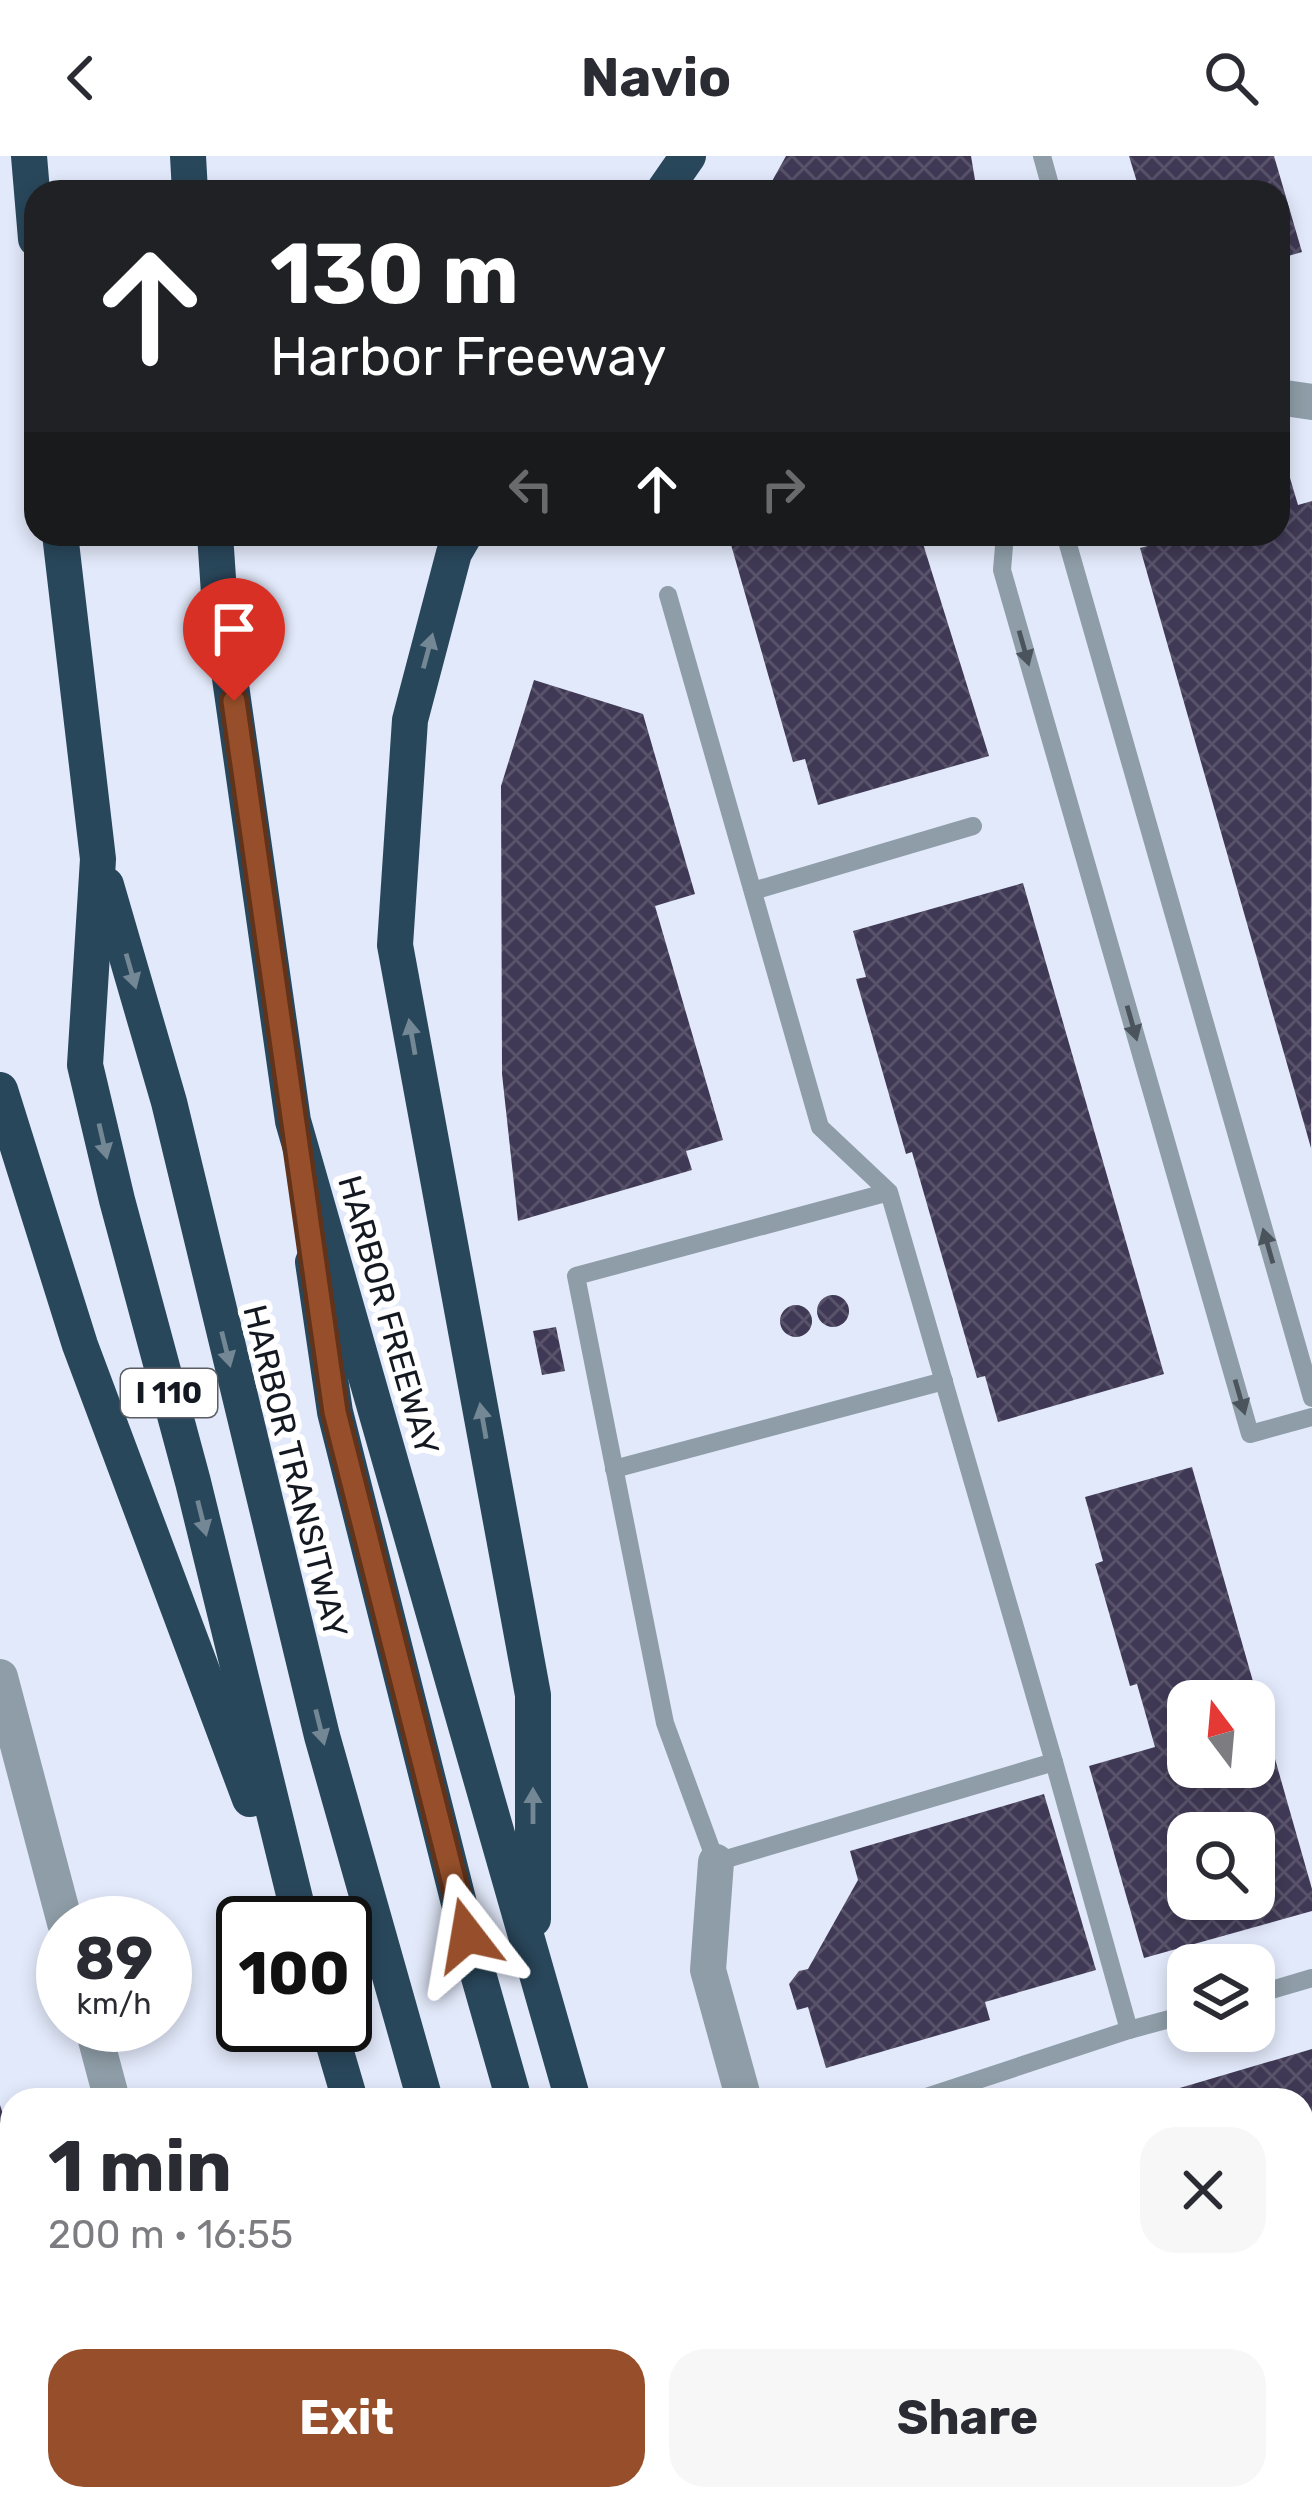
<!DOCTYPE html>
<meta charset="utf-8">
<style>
body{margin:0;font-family:Rubik,sans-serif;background:#f7f7f7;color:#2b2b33;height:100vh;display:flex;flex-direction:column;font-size:45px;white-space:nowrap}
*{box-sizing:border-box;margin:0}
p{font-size:39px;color:#7c7c81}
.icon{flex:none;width:66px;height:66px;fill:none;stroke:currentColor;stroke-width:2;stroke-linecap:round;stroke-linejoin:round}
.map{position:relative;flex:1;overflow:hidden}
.side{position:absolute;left:0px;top:1932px;width:1314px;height:423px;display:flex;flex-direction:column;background:#fff;border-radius:36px 36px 0 0;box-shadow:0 6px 18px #0003}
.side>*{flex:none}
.banner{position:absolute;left:24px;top:24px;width:1266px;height:366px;border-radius:36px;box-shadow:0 6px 18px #0003;background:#202124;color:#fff;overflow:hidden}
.needle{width:78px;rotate:344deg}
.tools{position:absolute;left:1167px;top:1524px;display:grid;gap:24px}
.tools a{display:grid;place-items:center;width:108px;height:108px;border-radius:24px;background:#fff;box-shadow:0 6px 18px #0003;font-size:60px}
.speed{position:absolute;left:36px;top:1740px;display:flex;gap:24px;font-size:60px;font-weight:700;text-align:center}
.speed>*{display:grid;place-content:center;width:156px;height:156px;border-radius:50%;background:#fff;box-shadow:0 6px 18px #0003;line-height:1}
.speed small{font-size:30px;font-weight:400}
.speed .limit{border:6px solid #111;border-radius:18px;background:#fff;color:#111}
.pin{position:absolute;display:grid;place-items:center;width:102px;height:102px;color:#fff;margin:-123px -51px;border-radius:50% 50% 50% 0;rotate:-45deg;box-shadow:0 0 12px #0007}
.pin .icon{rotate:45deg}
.me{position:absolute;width:132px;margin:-66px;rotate:346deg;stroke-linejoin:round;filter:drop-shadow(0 0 9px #0008)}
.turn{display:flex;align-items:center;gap:42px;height:252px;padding:0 48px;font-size:54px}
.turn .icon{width:156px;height:156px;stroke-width:2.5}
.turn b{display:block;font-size:84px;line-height:102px}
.lanes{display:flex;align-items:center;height:114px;padding:0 48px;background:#0003;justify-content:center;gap:60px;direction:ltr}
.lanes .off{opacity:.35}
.round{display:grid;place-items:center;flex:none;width:126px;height:126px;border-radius:36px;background:#f7f7f7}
.overview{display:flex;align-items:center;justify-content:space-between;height:204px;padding:0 48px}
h1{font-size:72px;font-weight:700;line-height:90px}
.cta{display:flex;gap:24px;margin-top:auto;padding:24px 48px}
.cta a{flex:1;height:138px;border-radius:36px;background:#964f2a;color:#fff;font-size:48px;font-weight:700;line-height:138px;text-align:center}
.cta a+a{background:#f7f7f7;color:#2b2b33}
header{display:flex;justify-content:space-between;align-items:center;height:156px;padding:0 48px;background:#fff;font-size:54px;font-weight:700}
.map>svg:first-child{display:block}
</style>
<header><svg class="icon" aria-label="back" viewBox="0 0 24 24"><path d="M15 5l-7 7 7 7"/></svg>Navio<svg class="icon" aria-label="search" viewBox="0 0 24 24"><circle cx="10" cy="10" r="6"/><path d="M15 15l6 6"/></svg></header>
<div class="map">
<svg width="1312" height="2353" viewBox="0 0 1312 2353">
<defs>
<pattern id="building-cross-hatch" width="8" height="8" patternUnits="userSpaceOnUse" patternTransform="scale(3)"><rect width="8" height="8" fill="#403955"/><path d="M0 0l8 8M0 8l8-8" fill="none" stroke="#58536a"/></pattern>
</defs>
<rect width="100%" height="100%" fill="#e2e9fa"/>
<g fill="url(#building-cross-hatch)" fill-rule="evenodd">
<path d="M786 0H971L977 36H766Z"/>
<path d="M1129 0H1274L1302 96 1278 103V36H1140Z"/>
<path d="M1290 322 1298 349 1312 345 1311 992 1140 392 1193 378H1278V325Z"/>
<path d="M728 378H920L989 600 818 649 805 603 793 606Z"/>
<path d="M534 524 643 558 695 738 655 750 723 984 686 995 692 1014 518 1065 502 918 501 630Z"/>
<path d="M1023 727 1164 1218 998 1266 985 1220 977 1222 912 996 906 998 856 823 866 821 853 775Z"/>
<circle cx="833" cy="1155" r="16"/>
<circle cx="796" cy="1165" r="16"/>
<path d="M556 1171 565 1215 542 1219 533 1175Z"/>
<path d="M1192 1311 1312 1733V1755L1144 1802 1089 1610 1155 1591 1137 1528 1130 1530 1095 1408 1103 1405 1085 1341ZM1188 1545H1254V1611H1188ZM1188 1677H1254V1743H1188Z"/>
<path d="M1044 1638 1096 1814 985 1846 990 1864 826 1912 808 1851 797 1854 789 1828 799 1815 808 1813 858 1724 850 1695Z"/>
<path d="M1312 1893V2030L1302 2033V1944H1139Z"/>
<path d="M0 1949 12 1986V2019L0 2022Z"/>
<path d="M1302 2042 1312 2052V2285L1302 2288Z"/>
<path d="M12 2280V2343L50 2344 12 2353 0 2310V2283Z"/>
<path d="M1017 2343H1052V2344L1020 2353Z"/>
<path d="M1145 2343H1259V2344L1229 2353H1147Z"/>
</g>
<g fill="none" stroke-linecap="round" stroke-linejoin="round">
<g stroke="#8e9da7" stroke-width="18">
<path d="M1042 0 1052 36"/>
<path d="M1005 378 1002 414 1250 1278 1312 1261"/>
<path d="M1065 378 1312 1242"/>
<path d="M668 439 820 971 889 1036 1054 1606 716 1706 665 1567 576 1120 889 1036"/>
<path d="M753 735 973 670"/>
<path d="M614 1313 944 1225"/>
<path d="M1054 1606 1129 1874 1188 1858"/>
<path d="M1254 1839 1312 1822"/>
<path d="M917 1944 1129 1874"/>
<path d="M1302 2339 1312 2336"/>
<path d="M996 2343 999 2353"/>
<path d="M1252 2353 1287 2343"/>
</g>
<g stroke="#8e9da7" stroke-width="36">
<path d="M1278 241 1312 246"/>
<path d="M0 1521 65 1767"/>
<path d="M716 1706 708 1814 744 1944"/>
<path d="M92 1869 112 1944"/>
<path d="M0 2107 12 2103"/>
<path d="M223 2343 226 2353"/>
<path d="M864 2343 867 2353"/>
</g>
<g stroke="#29475b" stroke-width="36">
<path d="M29 0 36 83"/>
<path d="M188 0 190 36"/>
<path d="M663 36 688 0"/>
<path d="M60 378 98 703 85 909 117 1044 193 1326 301 1767"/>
<path d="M215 378 220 452 293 965 573 1944"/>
<path d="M465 378 454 397 410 564 395 789 533 1539V1763"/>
<path d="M106 729 169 946 322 1580 425 1944"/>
<path d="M0 934 80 1189 250 1643"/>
<path d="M313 1106 335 1256 467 1779 514 1944"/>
<path d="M328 1869 350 1944"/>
<path d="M463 2343 466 2353"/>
<path d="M538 2343 541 2353"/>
<path d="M627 2343 630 2353"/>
<path d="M688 2343 691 2353"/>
</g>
</g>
<defs><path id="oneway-solid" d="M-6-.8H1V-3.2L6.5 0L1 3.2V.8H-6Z" transform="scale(3)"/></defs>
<g fill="#4b545d">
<use href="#oneway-solid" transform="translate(1024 492) rotate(74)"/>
<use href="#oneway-solid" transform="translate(1132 867) rotate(74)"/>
<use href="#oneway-solid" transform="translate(1268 1090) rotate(-106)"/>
<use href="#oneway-solid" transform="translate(1240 1241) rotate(74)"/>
</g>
<g fill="#748794">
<use href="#oneway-solid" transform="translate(428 495) rotate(-75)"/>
<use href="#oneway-solid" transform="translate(131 815) rotate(74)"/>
<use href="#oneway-solid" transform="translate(412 881) rotate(-100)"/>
<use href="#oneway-solid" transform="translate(103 985) rotate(77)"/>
<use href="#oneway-solid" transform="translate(226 1193) rotate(76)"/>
<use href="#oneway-solid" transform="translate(483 1265) rotate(-100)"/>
<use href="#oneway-solid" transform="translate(202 1362) rotate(76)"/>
<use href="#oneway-solid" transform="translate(320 1571) rotate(76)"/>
<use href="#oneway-solid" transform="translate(533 1650) rotate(-90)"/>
</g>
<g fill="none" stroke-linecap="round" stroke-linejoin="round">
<g stroke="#62331b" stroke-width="30">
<path id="route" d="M234 545 335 1256 467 1779"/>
</g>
<use href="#route" stroke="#964f2a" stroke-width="21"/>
</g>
<g text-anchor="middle" stroke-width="12" stroke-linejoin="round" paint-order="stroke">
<rect fill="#fff" stroke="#5a5d64" stroke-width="3" x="121" y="1213" width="96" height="48" rx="9"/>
<g font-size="30" font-weight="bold" fill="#141821">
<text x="169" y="1247">I 110</text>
</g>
<g font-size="33" fill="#141821" stroke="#fff">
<text transform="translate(389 1159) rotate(74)" y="12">HARBOR FREEWAY</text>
<text transform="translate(296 1315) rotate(76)" y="12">HARBOR TRANSITWAY</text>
</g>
</g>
</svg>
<div class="tools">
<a><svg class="needle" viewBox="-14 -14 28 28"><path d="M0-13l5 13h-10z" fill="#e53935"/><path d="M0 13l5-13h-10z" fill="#7c7c81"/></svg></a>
<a><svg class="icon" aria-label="search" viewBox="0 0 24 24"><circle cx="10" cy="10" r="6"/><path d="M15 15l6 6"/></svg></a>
<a><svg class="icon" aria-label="layers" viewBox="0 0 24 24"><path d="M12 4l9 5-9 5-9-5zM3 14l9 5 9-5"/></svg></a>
</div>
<div class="speed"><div>89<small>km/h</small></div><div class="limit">100</div></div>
<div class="pin" style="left:234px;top:545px;background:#d93025"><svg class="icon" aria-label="arrive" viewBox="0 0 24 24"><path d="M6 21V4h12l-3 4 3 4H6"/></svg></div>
<svg class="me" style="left:467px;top:1779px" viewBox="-20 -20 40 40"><path d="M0-17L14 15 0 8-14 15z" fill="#964f2a" stroke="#fff" stroke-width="4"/></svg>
<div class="banner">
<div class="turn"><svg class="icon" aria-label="ahead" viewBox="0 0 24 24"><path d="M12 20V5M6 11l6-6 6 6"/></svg><div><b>130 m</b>Harbor Freeway</div></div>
<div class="lanes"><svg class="icon off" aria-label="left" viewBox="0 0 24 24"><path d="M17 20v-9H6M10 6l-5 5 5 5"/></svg><svg class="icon" aria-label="ahead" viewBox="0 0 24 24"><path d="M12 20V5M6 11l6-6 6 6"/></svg><svg class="icon off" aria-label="right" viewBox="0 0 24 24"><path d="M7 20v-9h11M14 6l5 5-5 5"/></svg></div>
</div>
<section class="side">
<div class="overview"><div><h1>1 min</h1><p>200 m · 16:55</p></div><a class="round"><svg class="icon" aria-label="close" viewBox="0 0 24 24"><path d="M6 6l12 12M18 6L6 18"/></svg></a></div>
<div class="cta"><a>Exit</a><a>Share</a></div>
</section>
</div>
